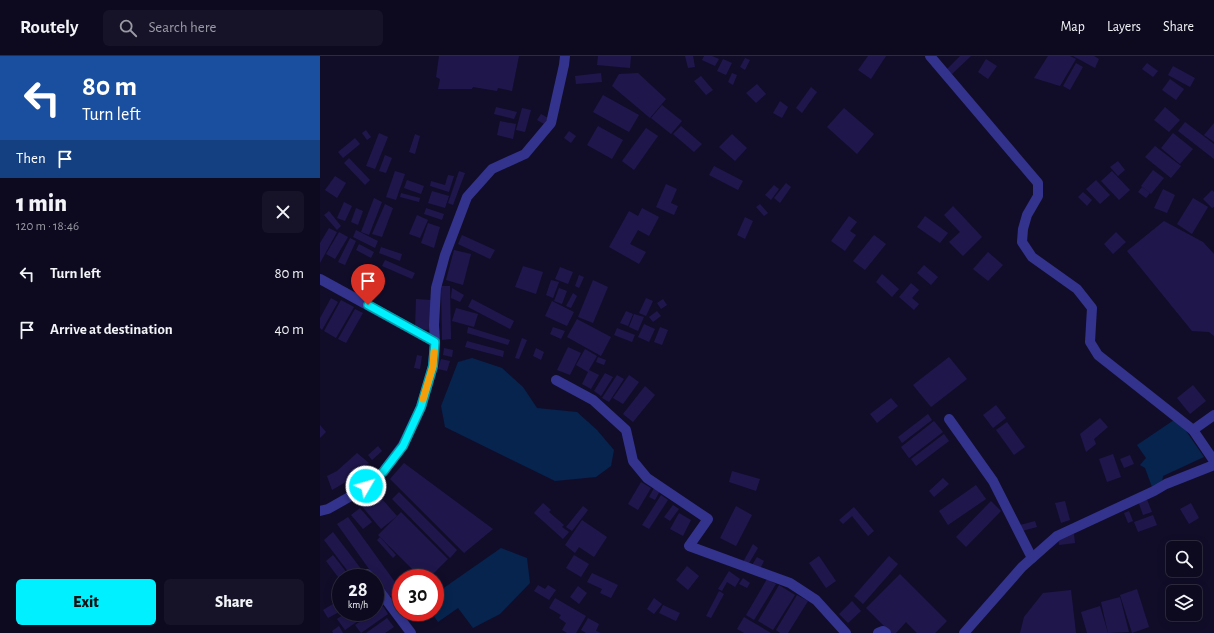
<!DOCTYPE html>
<meta charset="utf-8">
<style>
body{margin:0;font-family:"Alegreya Sans",sans-serif;background:#161328;color:#f1f3f6;height:100vh;display:flex;flex-direction:column;font-size:15px;white-space:nowrap}
*{box-sizing:border-box;margin:0}
p{font-size:13px;color:#9a9aa4}
.icon{flex:none;width:22px;height:22px;fill:none;stroke:currentColor;stroke-width:2;stroke-linecap:round;stroke-linejoin:round}
.map{position:relative;flex:1;overflow:hidden}
.drawer{display:flex;flex-direction:column;background:#0d0a1f;width:320px}
.drawer>*{flex:none}
.banner{background:#1a4fa0;color:#fff;overflow:hidden}
.buttons{position:absolute;left:846px;top:485px;display:grid;gap:8px}
.buttons a{display:grid;place-items:center;width:36px;height:36px;border-radius:6px;background:#0d0a1f;box-shadow:0 2px 10px #0003,0 0 0 1px #2d2b3d;font-size:20px}
.speed{position:absolute;left:12px;top:513px;display:flex;gap:8px;font-size:20px;font-weight:700;text-align:center}
.speed>*{display:grid;place-content:center;width:52px;height:52px;border-radius:50%;background:#0d0a1f;box-shadow:0 2px 10px #0003,0 0 0 1px #2d2b3d;line-height:1}
.speed small{font-size:10px;font-weight:400}
.speed .limit{border:6px solid #d22;background:#fff;color:#111}
.pin{position:absolute;display:grid;place-items:center;width:34px;height:34px;color:#fff;margin:-41px -17px;border-radius:50% 50% 50% 0;rotate:-45deg;box-shadow:0 0 4px #0007}
.pin .icon{rotate:45deg}
.me{position:absolute;width:44px;margin:-22px;rotate:52deg;stroke-linejoin:round;filter:drop-shadow(0 0 3px #0008)}
.turn{display:flex;align-items:center;gap:14px;height:84px;padding:0 16px;font-size:18px}
.turn .icon{width:52px;height:52px;stroke-width:2.5}
.turn b{display:block;font-size:28px;line-height:34px}
.then{display:flex;align-items:center;height:38px;padding:0 16px;background:#0003;gap:8px;font-size:15px}
.round{display:grid;place-items:center;flex:none;width:42px;height:42px;border-radius:6px;background:#161328}
.head{display:flex;align-items:center;justify-content:space-between;height:68px;padding:0 16px}
h1{font-size:24px;font-weight:800;line-height:30px}
.action{display:flex;gap:8px;margin-top:auto;padding:8px 16px}
.action a{flex:1;height:46px;border-radius:6px;background:#01f0ff;color:#111;font-size:16px;font-weight:800;line-height:46px;text-align:center}
.action a+a{background:#161328;color:#f1f3f6}
ul{padding:0;list-style:none}
li{display:flex;align-items:center;gap:12px;height:56px;padding:0 16px}
li div{flex:1}
li b{display:block;font-size:15px}
li em{font-style:normal}
header{display:flex;align-items:center;gap:24px;box-sizing:border-box;height:56px;padding:0 20px;background:#0d0a1f;border-bottom:1px solid #2d2b3d}
header strong{font-size:19px}
nav{display:flex;gap:22px;margin-inline-start:auto;font-size:14px}
.search{width:280px;height:36px;background:#161328;display:flex;align-items:center;gap:10px;box-sizing:border-box;padding:0 14px;border-radius:6px;color:#9a9aa4;font-size:15px}
main{display:flex;flex:1;min-height:0}
.map>svg:first-child{display:block}
</style>
<header>
<strong>Routely</strong>
<div class="search"><svg class="icon" aria-label="search" viewBox="0 0 24 24"><circle cx="10" cy="10" r="6"/><path d="M15 15l6 6"/></svg>Search here</div>
<nav><a>Map</a><a>Layers</a><a>Share</a></nav>
</header>
<main>
<section class="drawer">
<div class="banner">
<div class="turn"><svg class="icon" aria-label="left" viewBox="0 0 24 24"><path d="M17 20v-9H6M10 6l-5 5 5 5"/></svg><div><b>80 m</b>Turn left</div></div>
<div class="then">Then<svg class="icon" aria-label="arrive" viewBox="0 0 24 24"><path d="M6 21V4h12l-3 4 3 4H6"/></svg></div>
</div>
<div class="head"><div><h1>1 min</h1><p>120 m · 18:46</p></div><a class="round"><svg class="icon" aria-label="close" viewBox="0 0 24 24"><path d="M6 6l12 12M18 6L6 18"/></svg></a></div>
<ul>
<li><svg class="icon" aria-label="left" viewBox="0 0 24 24"><path d="M17 20v-9H6M10 6l-5 5 5 5"/></svg><div><b>Turn left</b></div><em>80 m</em></li>
<li><svg class="icon" aria-label="arrive" viewBox="0 0 24 24"><path d="M6 21V4h12l-3 4 3 4H6"/></svg><div><b>Arrive at destination</b></div><em>40 m</em></li>
</ul>
<div class="action"><a>Exit</a><a>Share</a></div>
</section>
<div class="map">
<svg width="894" height="577" viewBox="0 0 894 577">
<rect width="100%" height="100%" fill="#110d29"/>
<g fill="#06244e">
<path d="M152 302 182 312 203 331 217 352 257 356 277 374 294 394 291 410 276 421 235 425 125 371 121 350 138 306Z"/>
<path d="M857 362 884 401 843 420 842 426 832 431 825 412 820 409 826 402 817 389Z"/>
<path d="M181 492 207 502 210 527 180 558 153 572 138 552 118 566 111 556H115V538Z"/>
</g>
<g fill="#1f174c">
<path d="M119 0H199L192 35 178 32 177 35 153 31 152 33H118L120 23 116 21Z"/>
<path d="M278 0H311L310 12 277 9Z"/>
<path d="M365 0H373L375 11 368 12Z"/>
<path d="M384 0H392L399 3 395 10 382 4Z"/>
<path d="M548 0H566L551 23 538 14Z"/>
<path d="M640 0H651L632 18 627 13Z"/>
<path d="M728 0H750L756 3 740 30 714 22Z"/>
<path d="M753 0H774L779 3 775 12Z"/>
<path d="M425 2 430 4 425 14 420 11Z"/>
<path d="M403 3 412 7 406 19 397 15Z"/>
<path d="M666 3 677 10 668 23 658 16Z"/>
<path d="M756 7 763 11 750 34 743 30Z"/>
<path d="M827 7 838 15 833 21 822 13Z"/>
<path d="M853 10 875 22 870 31 848 19Z"/>
<path d="M281 17 282 26 256 28 255 20Z"/>
<path d="M318 17 346 43 330 62 292 30 299 18Z"/>
<path d="M412 17 417 19 413 29 408 26Z"/>
<path d="M381 20 393 34 386 39 374 25Z"/>
<path d="M850 23 864 33 856 44 842 34Z"/>
<path d="M437 28 446 38 436 47 426 37Z"/>
<path d="M491 31 497 36 482 57 476 52Z"/>
<path d="M283 39 319 59 309 76 273 56Z"/>
<path d="M460 45 468 51 462 62 453 57Z"/>
<path d="M342 49 362 65 351 78 331 62Z"/>
<path d="M176 51 197 56 194 63 174 58Z"/>
<path d="M845 51 860 64 849 76 834 64Z"/>
<path d="M202 52 211 54 205 76 196 74Z"/>
<path d="M524 52 554 78 537 98 507 71Z"/>
<path d="M221 58 228 62 224 68 217 64Z"/>
<path d="M180 65 196 68 193 83 177 79Z"/>
<path d="M865 66 894 88V103L858 75Z"/>
<path d="M894 67V86L884 79Z"/>
<path d="M278 70 303 84 292 103 267 89Z"/>
<path d="M361 70 382 88 374 96 353 78Z"/>
<path d="M326 72 338 80 314 114 302 105Z"/>
<path d="M46 74 51 81 47 84 42 77Z"/>
<path d="M249 75 256 80 251 87 244 82Z"/>
<path d="M59 77 68 81 55 113 46 110Z"/>
<path d="M853 77 873 93 860 108 841 92Z"/>
<path d="M95 78 100 80 95 98 89 96Z"/>
<path d="M412 78 427 92 415 105 399 91Z"/>
<path d="M35 82 40 88 23 102 18 96Z"/>
<path d="M835 90 861 110 851 122 825 101Z"/>
<path d="M65 99 72 102 66 117 59 115Z"/>
<path d="M29 102 50 124 45 129 24 107Z"/>
<path d="M798 105 805 114 798 120 790 111Z"/>
<path d="M394 110 423 125 418 134 389 119Z"/>
<path d="M833 114 844 122 831 138 821 130Z"/>
<path d="M75 115 85 118 76 144 66 141Z"/>
<path d="M139 115 145 117 133 149 128 147Z"/>
<path d="M792 115 810 134 799 144 781 125Z"/>
<path d="M128 119 134 120 129 136 110 130 111 125 125 129Z"/>
<path d="M15 120 26 127 17 142 5 134Z"/>
<path d="M87 124 104 130 101 138 84 132Z"/>
<path d="M776 124 790 139 780 148 766 133Z"/>
<path d="M466 127 471 131 460 147 454 142Z"/>
<path d="M346 128 357 133 351 147 358 150 354 159 336 151Z"/>
<path d="M454 129 459 133 451 144 445 139Z"/>
<path d="M822 131 830 137 826 142 818 136Z"/>
<path d="M843 133 855 139 847 157 834 152Z"/>
<path d="M892 134 894 136V151L892 152 883 143Z"/>
<path d="M112 135 129 140 125 152 108 147Z"/>
<path d="M763 136 772 144 767 150 758 141Z"/>
<path d="M81 137 100 142 99 146 80 141Z"/>
<path d="M54 142 62 146 49 179 41 176Z"/>
<path d="M873 142 888 151 872 178 857 168Z"/>
<path d="M24 146 32 150 25 165 17 162Z"/>
<path d="M65 148 73 152 62 181 52 178Z"/>
<path d="M440 148 448 157 444 160 436 151Z"/>
<path d="M633 150 662 181 643 200 629 186 640 176 624 159Z"/>
<path d="M36 152 43 155 38 169 31 166Z"/>
<path d="M106 152 124 158 122 164 104 158Z"/>
<path d="M322 152 339 161 329 180 318 174 310 188 326 196 319 208 289 191 309 155 318 160Z"/>
<path d="M9 155 21 170 17 174 4 159Z"/>
<path d="M97 159 108 164 100 182 89 178Z"/>
<path d="M529 160 537 166 530 175 536 179 525 195 511 185Z"/>
<path d="M605 160 628 177 620 187 597 171Z"/>
<path d="M425 161 433 165 425 183 417 179Z"/>
<path d="M844 165 883 186 894 198V280L889 276 872 275 807 195Z"/>
<path d="M108 167 120 171 114 192 101 187Z"/>
<path d="M9 172 17 176 0 207V187Z"/>
<path d="M36 174 58 185 55 192 33 181Z"/>
<path d="M19 176 28 181 15 203 6 198Z"/>
<path d="M796 176 806 186 793 198 784 188Z"/>
<path d="M142 179 175 194 170 203 138 188Z"/>
<path d="M554 179 566 188 545 214 533 205Z"/>
<path d="M30 182 36 185 25 209 18 206Z"/>
<path d="M39 188 54 196 51 202 36 194Z"/>
<path d="M61 191 82 198 80 205 59 197Z"/>
<path d="M134 194 151 198 143 229 126 224Z"/>
<path d="M668 196 683 209 668 225 653 213Z"/>
<path d="M65 204 95 217 92 223 62 210Z"/>
<path d="M604 209 618 221 611 229 597 217Z"/>
<path d="M203 210 223 216 216 238 195 231Z"/>
<path d="M240 211 253 216 248 228 235 223Z"/>
<path d="M562 218 579 233 572 241 556 226Z"/>
<path d="M259 219 264 221 259 232 255 230Z"/>
<path d="M231 224 239 226 233 242 226 239Z"/>
<path d="M273 224 288 231 273 267 258 261Z"/>
<path d="M591 227 599 234 592 242 599 248 594 254 579 241Z"/>
<path d="M121 230H130L131 283 122 284Z"/>
<path d="M132 232 144 239 140 246 131 242Z"/>
<path d="M239 232 247 235 242 248 234 245Z"/>
<path d="M253 237 257 240 251 252 246 250Z"/>
<path d="M11 242 18 246 2 274 0 272V262Z"/>
<path d="M326 242 333 245 326 260 319 257Z"/>
<path d="M96 243 111 244 110 274 95 273Z"/>
<path d="M152 243 194 265 190 273 148 251Z"/>
<path d="M343 243 347 249 341 253 337 247Z"/>
<path d="M21 244 34 251 16 282 4 275Z"/>
<path d="M232 245 254 256 247 270 225 260Z"/>
<path d="M136 252 158 258 154 271 132 265Z"/>
<path d="M35 253 43 257 26 287 18 283Z"/>
<path d="M306 255 313 258 308 270 300 267Z"/>
<path d="M337 255 341 260 333 266 329 261Z"/>
<path d="M314 258 324 261 318 275 309 271Z"/>
<path d="M257 263 291 281 281 300 247 281Z"/>
<path d="M324 268 335 273 329 286 318 281Z"/>
<path d="M148 271 190 284 188 289 147 277Z"/>
<path d="M233 271 245 275 241 283 230 278Z"/>
<path d="M340 271 348 274 342 289 334 286Z"/>
<path d="M297 272 315 279 312 286 294 279Z"/>
<path d="M202 282 207 284 199 303 195 302Z"/>
<path d="M147 285 184 295 183 301 145 291Z"/>
<path d="M248 291 261 297 250 319 237 314Z"/>
<path d="M124 292 133 294 132 301 123 299Z"/>
<path d="M216 292 224 296 221 304 213 300Z"/>
<path d="M265 293 277 300 269 314 279 319 271 333 262 328 268 316 256 309Z"/>
<path d="M97 299 102 300 100 313 94 312Z"/>
<path d="M278 301 286 304 284 309 276 306Z"/>
<path d="M629 301 647 323 611 351 593 329Z"/>
<path d="M121 303 130 305 127 315 118 313Z"/>
<path d="M285 317 293 321 281 340 274 335Z"/>
<path d="M297 319 304 323 289 346 282 342Z"/>
<path d="M309 319 319 326 303 348 293 342Z"/>
<path d="M873 329 886 345 870 358 857 342Z"/>
<path d="M325 330 335 339 313 366 303 358Z"/>
<path d="M571 342 578 350 557 367 550 358Z"/>
<path d="M676 349 686 362 673 372 663 359Z"/>
<path d="M608 358 612 364 582 387 578 381Z"/>
<path d="M780 362 788 371 774 383 776 388 766 396 760 378Z"/>
<path d="M614 365 623 376 589 402 581 391Z"/>
<path d="M687 366 705 391 694 399 676 374Z"/>
<path d="M0 369 6 376 0 382Z"/>
<path d="M624 378 629 385 596 410 591 403Z"/>
<path d="M58 390 62 395 52 404 48 399Z"/>
<path d="M37 397 49 407 24 427 12 434 7 420 17 415Z"/>
<path d="M793 398 801 421 787 426 779 403Z"/>
<path d="M810 399 814 408 804 412 800 403Z"/>
<path d="M84 407 88 410 173 473 144 497 70 423Z"/>
<path d="M412 415 440 423 436 435 409 426Z"/>
<path d="M623 422 629 428 614 441 609 435Z"/>
<path d="M321 426 331 432 318 454 308 448Z"/>
<path d="M656 429 666 443 628 469 619 455Z"/>
<path d="M334 432 340 435 335 444 329 441Z"/>
<path d="M55 435 77 460 61 473 40 448Z"/>
<path d="M79 436 137 494 130 502 72 443Z"/>
<path d="M341 439 348 444 329 473 322 469Z"/>
<path d="M826 441 832 456 823 459 818 445Z"/>
<path d="M671 445 681 455 646 491 636 481Z"/>
<path d="M745 445 750 464 741 467 735 447Z"/>
<path d="M223 447 231 454 229 456 244 469 242 471 249 476 243 483 214 457Z"/>
<path d="M871 447 879 462 869 468 860 453Z"/>
<path d="M353 449 359 453 350 465 344 461Z"/>
<path d="M263 450 268 454 252 475 246 471Z"/>
<path d="M416 450 432 459 416 490 400 482Z"/>
<path d="M534 451 554 475 548 480 532 460 523 468 519 464Z"/>
<path d="M40 452 52 466 43 473 31 459Z"/>
<path d="M809 455 813 465 808 467 804 457Z"/>
<path d="M81 456 128 503 109 522H101L58 479Z"/>
<path d="M359 457 371 464 363 480 350 473Z"/>
<path d="M833 459 837 469 818 476 814 466Z"/>
<path d="M28 461 80 533 69 541 17 468Z"/>
<path d="M262 464 287 481 274 501 259 491 255 497 245 489Z"/>
<path d="M715 465 717 471 702 475 700 469Z"/>
<path d="M13 476 45 518 40 522H33L4 484Z"/>
<path d="M754 478 755 487 739 489 738 480Z"/>
<path d="M60 481 76 499 73 502 57 484Z"/>
<path d="M433 488 438 492 428 509 423 506Z"/>
<path d="M13 499 31 522H21V525L6 505Z"/>
<path d="M254 499 269 508 261 521 246 512Z"/>
<path d="M499 500 516 525 506 532 489 507Z"/>
<path d="M569 500 578 508 543 548 534 540Z"/>
<path d="M437 501 444 505 440 513 432 509Z"/>
<path d="M367 510 379 520 368 534 356 524Z"/>
<path d="M409 515 420 523 415 531 407 526 402 535 398 533Z"/>
<path d="M272 517 298 529 291 542 280 537 282 533 267 526Z"/>
<path d="M580 518 627 565 615 577H597L586 566 576 577H571L546 552Z"/>
<path d="M423 522 430 527 427 532 419 528Z"/>
<path d="M447 523 456 528 434 564 426 559Z"/>
<path d="M218 529 225 533 228 529 236 534 229 544 214 535Z"/>
<path d="M459 529 475 539 453 574 438 565Z"/>
<path d="M258 530 267 537 259 548 250 541Z"/>
<path d="M817 533 829 571 812 577 800 539Z"/>
<path d="M751 534 756 577H700L704 561 723 537Z"/>
<path d="M399 535 404 538 391 562 386 560Z"/>
<path d="M477 539 488 545 468 577H460L456 574Z"/>
<path d="M800 541 809 576 788 577 781 546Z"/>
<path d="M235 542 266 560 256 577H247L242 574 246 567 239 562 241 559 229 552Z"/>
<path d="M334 542 342 548 334 558 327 553Z"/>
<path d="M21 543V555L8 562 3 554Z"/>
<path d="M59 543 62 548 55 553V546Z"/>
<path d="M532 545 541 555 528 567 519 558Z"/>
<path d="M343 549 360 557 356 565 339 557Z"/>
<path d="M63 550 68 558 41 577 35 569Z"/>
<path d="M780 550 788 577H767L761 556Z"/>
<path d="M27 556H51L25 574 17 563Z"/>
<path d="M424 561 451 577H424L417 573Z"/>
<path d="M67 562 74 571 65 577H46Z"/>
<path d="M268 562 279 568 276 575 281 577H266L261 574Z"/>
<path d="M19 570 23 577H13L12 575Z"/>
</g>
<g fill="none" stroke-linecap="round" stroke-linejoin="round">
<g stroke="#33338d" stroke-width="10">
<path d="M610 0 718 127V140L707 159 703 173 702 186 712 201 757 233 772 252 770 286 778 299 873 374 894 405"/>
<path d="M0 223 115 286"/>
<path d="M236 324 273 344 306 374 313 405 327 422 388 463 369 490 470 527 496 544 526 577"/>
<path d="M629 363 673 425 712 502"/>
<path d="M873 374 894 359"/>
<path d="M0 455 8 453 38 436 63 416 83 389 101 351 113 310 115 286 114 269 116 232 125 199 147 141 172 113 205 98 231 67 244 9 245 0"/>
<path d="M47 518 50 522"/>
<path d="M55 529 91 577"/>
<path d="M558 577 563 575 566 577"/>
<path d="M644 577 702 511 737 480 834 435 846 428 894 409"/>
</g>
</g>
<g fill="none" stroke-linecap="round" stroke-linejoin="round">
<g stroke="#019ca6" stroke-width="10">
<path id="route" d="M46 430 63 416 83 390 101 351 113 310 115 286 48 249"/>
</g>
<use href="#route" stroke="#01f0ff" stroke-width="7"/>
<path stroke="#f59e0b" stroke-width="7" d="M103 343 113 310 114 296"/>
</g>
</svg>
<div class="buttons">
<a><svg class="icon" aria-label="search" viewBox="0 0 24 24"><circle cx="10" cy="10" r="6"/><path d="M15 15l6 6"/></svg></a>
<a><svg class="icon" aria-label="layers" viewBox="0 0 24 24"><path d="M12 4l9 5-9 5-9-5zM3 14l9 5 9-5"/></svg></a>
</div>
<div class="speed"><div>28<small>km/h</small></div><div class="limit">30</div></div>
<div class="pin" style="left:48px;top:249px;background:#d93025"><svg class="icon" aria-label="arrive" viewBox="0 0 24 24"><path d="M6 21V4h12l-3 4 3 4H6"/></svg></div>
<svg class="me" style="left:46px;top:430px" viewBox="-20 -20 40 40"><circle r="17" fill="#01f0ff" stroke="#fff" stroke-width="3"/><path d="M0-11L8 9 0 5-8 9z" fill="#fff"/></svg>
</div>
</main>
